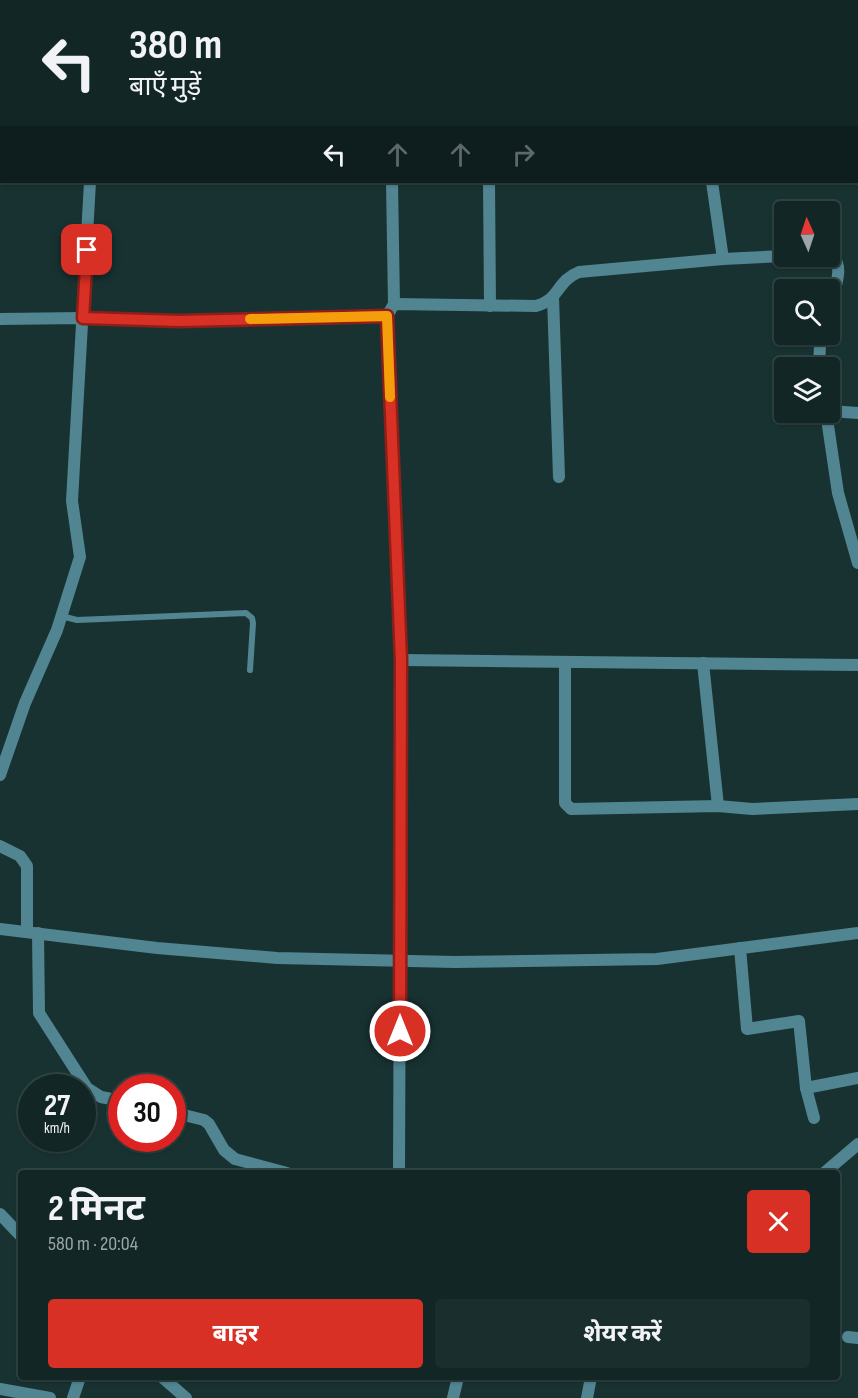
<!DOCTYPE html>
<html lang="hi">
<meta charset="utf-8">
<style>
body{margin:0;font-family:"Sofia Sans Condensed","Noto Sans Devanagari",sans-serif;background:#1b2e2e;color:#f1f3f6;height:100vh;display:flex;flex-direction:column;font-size:22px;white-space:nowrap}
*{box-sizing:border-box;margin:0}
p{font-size:20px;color:#9ca5a7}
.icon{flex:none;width:33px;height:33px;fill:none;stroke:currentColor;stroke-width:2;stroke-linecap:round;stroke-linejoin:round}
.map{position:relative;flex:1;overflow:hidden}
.details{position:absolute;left:18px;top:1170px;width:822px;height:210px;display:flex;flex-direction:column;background:#122626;border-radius:6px;box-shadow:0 2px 4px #0004,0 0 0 2px #314343}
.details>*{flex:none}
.guide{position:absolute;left:0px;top:0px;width:858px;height:183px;box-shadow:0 2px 4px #0004,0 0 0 2px #314343;background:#122626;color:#f1f3f6;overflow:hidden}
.needle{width:39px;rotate:357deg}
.controls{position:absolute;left:774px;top:201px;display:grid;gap:12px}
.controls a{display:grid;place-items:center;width:66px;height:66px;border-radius:6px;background:#122626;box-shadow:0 2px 4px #0004,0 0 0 2px #314343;font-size:30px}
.speed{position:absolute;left:18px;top:1074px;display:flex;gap:12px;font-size:30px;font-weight:700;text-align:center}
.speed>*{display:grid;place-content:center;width:78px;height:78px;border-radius:50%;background:#122626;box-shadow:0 2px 4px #0004,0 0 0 2px #314343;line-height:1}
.speed small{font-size:15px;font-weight:400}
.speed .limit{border:9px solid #d22;background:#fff;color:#111}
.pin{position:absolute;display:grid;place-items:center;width:51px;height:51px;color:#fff;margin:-26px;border-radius:12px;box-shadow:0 3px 9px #0006}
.me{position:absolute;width:66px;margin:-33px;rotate:0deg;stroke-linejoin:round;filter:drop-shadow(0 0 4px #0008)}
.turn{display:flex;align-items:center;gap:21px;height:126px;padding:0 30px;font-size:27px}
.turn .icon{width:78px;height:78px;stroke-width:2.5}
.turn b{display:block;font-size:42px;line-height:51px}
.lanes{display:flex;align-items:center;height:57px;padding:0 30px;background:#0003;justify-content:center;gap:30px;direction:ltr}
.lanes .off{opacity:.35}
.round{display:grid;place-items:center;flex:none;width:63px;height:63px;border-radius:6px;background:#1b2e2e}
.headline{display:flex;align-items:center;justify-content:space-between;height:102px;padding:0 30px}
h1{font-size:36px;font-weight:700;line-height:45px}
.primary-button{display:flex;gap:12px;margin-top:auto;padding:12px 30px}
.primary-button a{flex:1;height:69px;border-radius:6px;background:#d93025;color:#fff;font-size:24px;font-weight:700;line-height:69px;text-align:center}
.primary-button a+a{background:#1b2e2e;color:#f1f3f6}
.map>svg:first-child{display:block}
</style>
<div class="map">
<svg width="858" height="1398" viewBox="0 0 858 1398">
<rect width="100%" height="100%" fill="#183232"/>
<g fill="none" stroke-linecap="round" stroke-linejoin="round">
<path stroke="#518592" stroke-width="6" d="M61 616 77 620 246 613 252 618 253 623 250 670"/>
<g stroke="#518592" stroke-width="12">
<path d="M86 0V2"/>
<path d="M390 0V2"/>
<path d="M689 0V2"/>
<path d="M856 168H858"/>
<path d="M392 182 394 304"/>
<path d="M489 182 490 306"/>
<path d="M712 182 723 259"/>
<path d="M830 255C847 264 833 292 830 307"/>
<path d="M553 297 559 477"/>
<path d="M387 316 401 660 399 1173"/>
<path d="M0 319 83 318 179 321 387 316 394 304 536 306C560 300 556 281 579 272L723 259 784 256"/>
<path d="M819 368 820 345 822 334"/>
<path d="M830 411 858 413"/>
<path d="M826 412 838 493 858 563"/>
<path d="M401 660 858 665"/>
<path d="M565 662V803L571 809 718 806 752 809 858 804"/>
<path d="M703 663 718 806"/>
<path d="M0 775 25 703 57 630 80 557 72 501 90 182"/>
<path d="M0 846 20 856 27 866V932"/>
<path d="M0 929 157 948 277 958 455 962 657 959 858 933"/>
<path d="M38 933 39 1013 87 1088 101 1097 122 1101"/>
<path d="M740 948 747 1029 799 1021 806 1088 814 1118"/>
<path d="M806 1088 858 1078"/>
<path d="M172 1112 204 1120 209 1124 224 1150 235 1159 287 1173"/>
<path d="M824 1173 858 1144"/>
<path d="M0 1214 21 1236"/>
<path d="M848 1337 858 1338"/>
<path d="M162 1377 186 1398"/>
<path d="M0 1389 50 1398"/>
<path d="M73 1398 80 1377"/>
<path d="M453 1398 458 1377"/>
<path d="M587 1398 591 1377"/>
</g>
</g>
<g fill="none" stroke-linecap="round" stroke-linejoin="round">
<g stroke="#8d1f18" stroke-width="15">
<path id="route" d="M87 250 83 318 179 321 387 316 401 660 400 1031"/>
</g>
<use href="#route" stroke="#d93025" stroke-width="10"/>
<path stroke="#f59e0b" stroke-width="10" d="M250 319 387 316 390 397"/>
</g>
</svg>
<div class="controls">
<a><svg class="needle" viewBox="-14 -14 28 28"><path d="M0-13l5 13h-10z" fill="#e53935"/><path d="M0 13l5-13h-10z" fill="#9ca5a7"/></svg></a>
<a><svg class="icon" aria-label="search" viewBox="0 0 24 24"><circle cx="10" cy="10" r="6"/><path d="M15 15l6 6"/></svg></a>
<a><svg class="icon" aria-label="layers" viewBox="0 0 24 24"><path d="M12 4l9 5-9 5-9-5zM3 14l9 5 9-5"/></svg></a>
</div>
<div class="speed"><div>27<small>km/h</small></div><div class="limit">30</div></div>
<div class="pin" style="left:87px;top:250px;background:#d93025"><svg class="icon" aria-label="arrive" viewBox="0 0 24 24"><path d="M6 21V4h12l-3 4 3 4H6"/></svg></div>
<svg class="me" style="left:400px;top:1031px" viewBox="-20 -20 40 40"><circle r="17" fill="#d93025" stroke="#fff" stroke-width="3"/><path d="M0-11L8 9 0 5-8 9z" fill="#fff"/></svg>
<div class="guide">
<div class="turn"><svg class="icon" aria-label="left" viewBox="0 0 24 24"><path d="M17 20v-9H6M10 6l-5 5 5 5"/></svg><div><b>380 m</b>बाएँ मुड़ें</div></div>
<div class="lanes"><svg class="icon" aria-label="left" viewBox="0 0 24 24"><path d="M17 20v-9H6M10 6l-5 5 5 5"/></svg><svg class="icon off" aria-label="ahead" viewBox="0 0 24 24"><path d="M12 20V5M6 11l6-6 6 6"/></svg><svg class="icon off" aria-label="ahead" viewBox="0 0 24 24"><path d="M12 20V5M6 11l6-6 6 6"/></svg><svg class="icon off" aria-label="right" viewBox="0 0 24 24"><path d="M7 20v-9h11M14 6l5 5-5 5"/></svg></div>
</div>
<section class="details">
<div class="headline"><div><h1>2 मिनट</h1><p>580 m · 20:04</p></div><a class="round" style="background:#d93025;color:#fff"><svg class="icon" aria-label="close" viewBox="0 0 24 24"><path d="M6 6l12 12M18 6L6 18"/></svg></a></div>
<div class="primary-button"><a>बाहर</a><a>शेयर करें</a></div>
</section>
</div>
